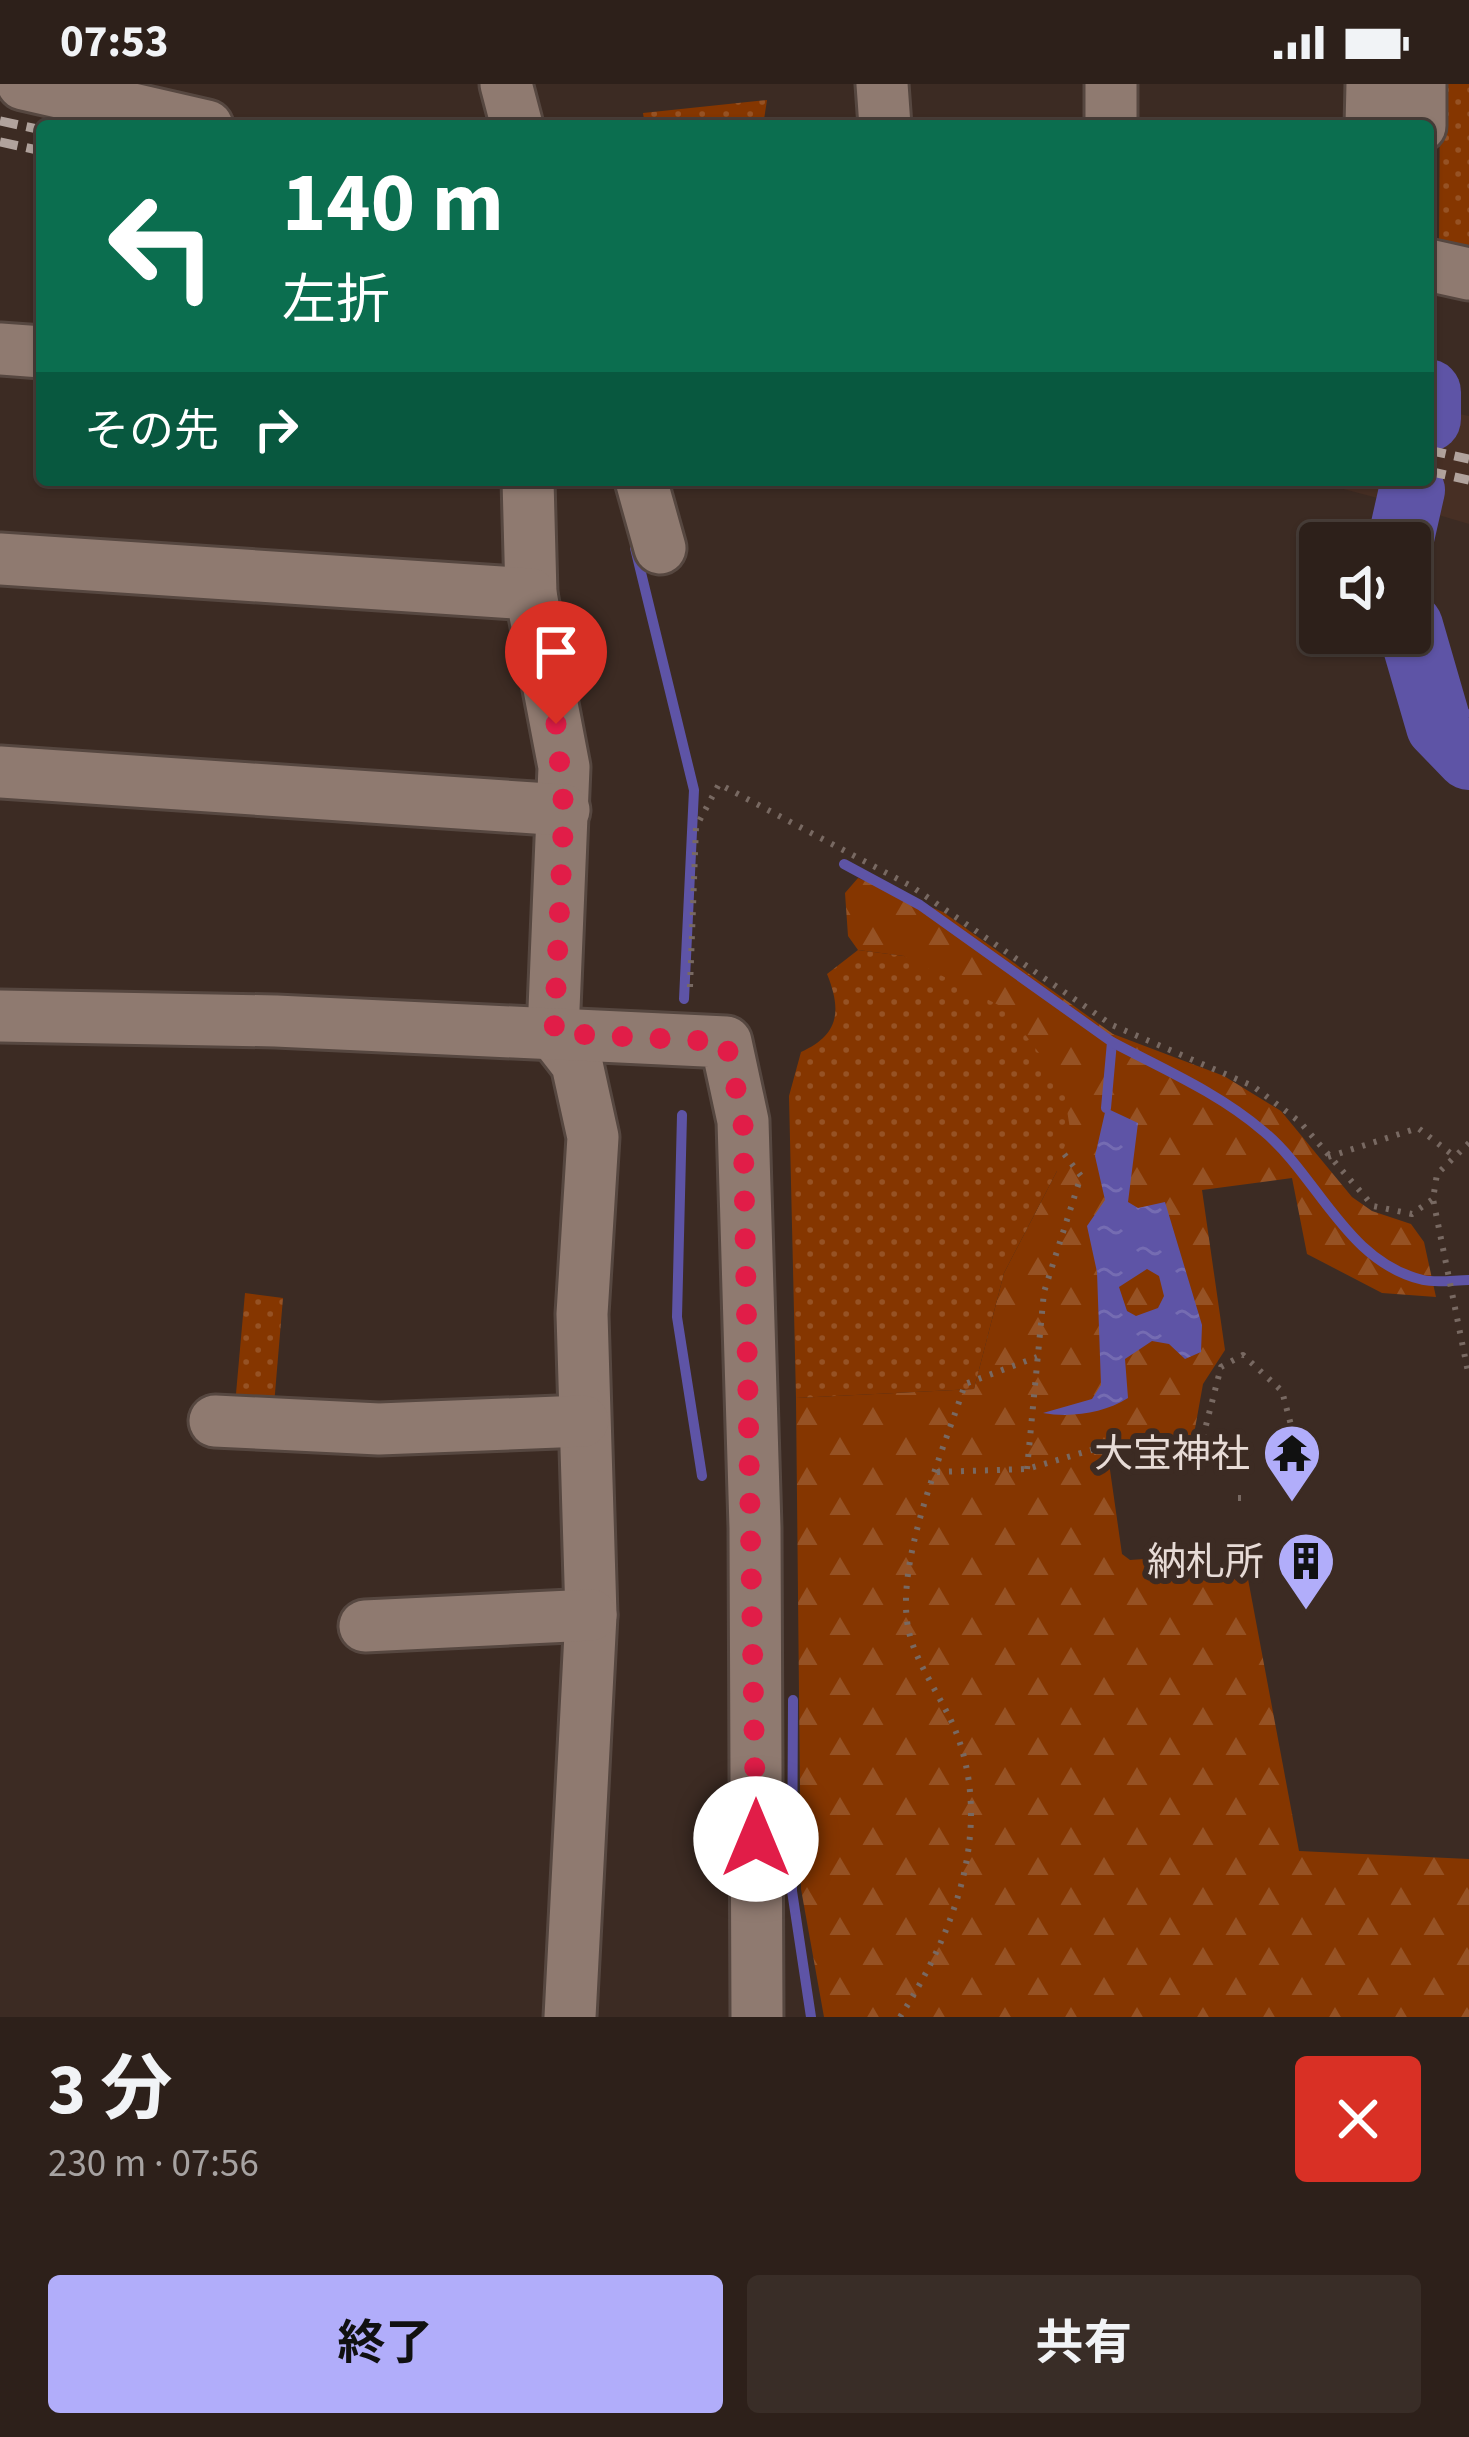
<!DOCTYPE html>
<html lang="ja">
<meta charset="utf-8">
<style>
body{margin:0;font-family:"Source Sans 3","Noto Sans JP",sans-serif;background:#392d27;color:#f1f3f6;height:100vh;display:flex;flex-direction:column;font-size:45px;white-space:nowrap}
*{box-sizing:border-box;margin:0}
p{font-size:39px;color:#a7a3a2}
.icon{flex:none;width:66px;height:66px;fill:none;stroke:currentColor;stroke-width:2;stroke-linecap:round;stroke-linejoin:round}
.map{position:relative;height:1933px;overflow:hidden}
.sheet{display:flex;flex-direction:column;background:#2d201a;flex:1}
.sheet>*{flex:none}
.banner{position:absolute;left:36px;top:36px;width:1398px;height:366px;border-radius:12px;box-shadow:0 3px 9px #0004,0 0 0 3px #483e39;background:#0b6e4f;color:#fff;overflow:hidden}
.tools{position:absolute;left:1299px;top:438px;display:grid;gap:24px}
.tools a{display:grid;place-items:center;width:132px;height:132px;border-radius:12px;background:#2d201a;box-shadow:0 3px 9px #0004,0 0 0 3px #483e39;font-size:60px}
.pin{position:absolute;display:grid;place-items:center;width:102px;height:102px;color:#fff;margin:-123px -51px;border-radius:50% 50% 50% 0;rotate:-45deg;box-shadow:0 0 12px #0007}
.pin .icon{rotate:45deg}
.me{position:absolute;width:132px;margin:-66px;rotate:0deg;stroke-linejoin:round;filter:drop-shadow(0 0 9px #0008)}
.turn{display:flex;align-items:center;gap:42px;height:252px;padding:0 48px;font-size:54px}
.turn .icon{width:156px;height:156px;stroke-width:2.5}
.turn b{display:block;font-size:84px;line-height:102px}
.then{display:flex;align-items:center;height:114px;padding:0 48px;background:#0003;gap:24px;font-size:45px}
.round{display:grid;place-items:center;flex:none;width:126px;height:126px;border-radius:12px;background:#392d27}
.headline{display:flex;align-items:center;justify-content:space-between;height:204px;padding:0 48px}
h1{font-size:72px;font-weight:700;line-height:90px}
.action{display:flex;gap:24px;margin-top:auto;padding:24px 48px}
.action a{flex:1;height:138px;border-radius:12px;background:#b1adfa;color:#111;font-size:48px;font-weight:700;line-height:138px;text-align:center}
.action a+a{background:#392d27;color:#f1f3f6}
.status{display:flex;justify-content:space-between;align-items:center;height:84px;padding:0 60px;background:#2d201a;direction:ltr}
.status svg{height:33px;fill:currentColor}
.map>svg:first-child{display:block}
</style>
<div class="status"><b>07:53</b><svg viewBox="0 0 49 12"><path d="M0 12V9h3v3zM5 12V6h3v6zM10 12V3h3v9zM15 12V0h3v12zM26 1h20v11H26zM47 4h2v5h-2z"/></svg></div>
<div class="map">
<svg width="1469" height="1933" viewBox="0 0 1469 1933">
<defs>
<pattern id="forest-firs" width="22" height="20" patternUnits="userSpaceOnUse" patternTransform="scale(3)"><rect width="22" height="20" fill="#853600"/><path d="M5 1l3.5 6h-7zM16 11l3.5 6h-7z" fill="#965224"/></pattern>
<pattern id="park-dots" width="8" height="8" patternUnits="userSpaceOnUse" patternTransform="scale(3)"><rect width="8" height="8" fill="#853600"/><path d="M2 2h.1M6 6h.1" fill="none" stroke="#965224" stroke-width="1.8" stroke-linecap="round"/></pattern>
<pattern id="water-ripples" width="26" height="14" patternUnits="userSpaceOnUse" patternTransform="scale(3)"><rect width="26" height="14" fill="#5e54a6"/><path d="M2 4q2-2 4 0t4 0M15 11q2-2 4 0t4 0" fill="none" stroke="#756cb2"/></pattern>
</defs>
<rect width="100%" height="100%" fill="#3c2b23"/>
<path fill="#472f24" d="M1446 327 1469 332V440L1425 427 1417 416 1426 404 1398 397 1395 413 1385 416 1310 396H1428V350L1440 353Z"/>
<path fill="url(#forest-firs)" d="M858 794 943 828 1113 950 1224 992 1281 1027 1352 1113 1372 1127 1411 1140 1424 1158 1436 1213 1382 1209 1307 1170 1292 1094 1202 1106 1225 1266 1203 1300 1194 1350 1187 1357 1108 1372 1122 1470 1130 1476 1202 1471 1216 1494 1248 1495 1299 1767 1469 1775V1933H824L801 1805 796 1314 974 1305 1004 1189 1057 1087 904 872 858 866 848 852 845 809Z"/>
<g fill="url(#park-dots)">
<path d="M1440 0H1469V177L1450 173 1439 157Z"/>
<path d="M767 16 763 42H645L643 29Z"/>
<path d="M858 866 904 872 1006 925 1063 1001 1070 1045 1057 1087 1004 1189 974 1305 796 1314 789 1012 801 968C839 951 842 927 827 890Z"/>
<path d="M245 1209 283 1214 274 1321H235Z"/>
</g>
<path fill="url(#water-ripples)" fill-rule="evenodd" d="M1106 1024 1138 1039 1128 1118 1138 1124 1165 1118 1202 1241 1201 1268 1185 1275 1169 1260 1152 1257 1125 1275 1128 1314C1104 1329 1071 1334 1043 1329L1092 1315 1101 1301 1097 1188 1087 1142 1105 1116 1095 1072ZM1147 1185 1159 1192 1164 1212 1158 1224 1136 1232 1127 1227 1119 1203Z"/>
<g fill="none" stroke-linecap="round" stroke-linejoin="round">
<g stroke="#5e54a6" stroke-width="10">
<path d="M635 464 694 706 684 915"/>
<path d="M844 780 920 821 1112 958 1106 1024"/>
<path d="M1112 958C1163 985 1219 1009 1263 1047 1318 1092 1346 1178 1423 1196 1437 1199 1455 1196 1469 1196"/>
<path d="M682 1031 677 1233 702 1392"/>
<path d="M793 1616 792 1807 811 1933"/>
</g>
<g stroke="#5e54a6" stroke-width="66">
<path d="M1428 308V335"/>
<path d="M1400 459 1412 406"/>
<path d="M1410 542 1439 642 1469 673"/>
</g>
<g stroke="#564740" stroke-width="57">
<g id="minor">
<path d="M23 0 207 42"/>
<path d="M506 0 517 42"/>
<path d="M882 0 885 42"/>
<path d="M1111 42V0"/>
<path d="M1371 42 1372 0"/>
<path d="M1420 42V0"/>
<path d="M1428 181 1469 190"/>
<path d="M0 265 42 268"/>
<path d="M528 396 531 510 564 683 553 949 577 980 593 1053 582 1230 591 1531 570 1933"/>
<path d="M641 396 660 464"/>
<path d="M0 475 531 510"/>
<path d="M0 688 564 726"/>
<path d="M0 932 276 937 726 958 743 1037 755 1444 757 1933"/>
<path d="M215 1337 379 1345 583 1337"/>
<path d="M365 1542 591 1531"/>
</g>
</g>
<g stroke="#786962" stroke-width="6" stroke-dasharray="3 9" stroke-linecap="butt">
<path d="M690 903 696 743 719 700 911 802 1112 941 1253 1002 1300 1038 1373 1122 1412 1130 1433 1115"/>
<path d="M1469 1059 1437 1090 1433 1115 1469 1293"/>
<path d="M1328 1073 1418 1044 1454 1072"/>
<path d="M1203 1353 1221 1283 1243 1271 1282 1307 1296 1360"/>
<path d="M1027 1385 1044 1208 1081 1092 1061 1066"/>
<path d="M937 1388 1027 1385 1105 1362 1230 1356"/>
<path d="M1238 1414H1242"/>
<path d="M900 1933C954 1849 994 1746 956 1648 943 1615 917 1582 909 1548 893 1480 944 1366 965 1300L1037 1273"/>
</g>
<use href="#minor" stroke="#8f7a70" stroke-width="51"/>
<g stroke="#b1a39d" stroke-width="9" stroke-dasharray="18 9" stroke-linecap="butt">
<path d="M0 37 42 46"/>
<path d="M0 58 42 67"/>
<path d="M1428 366 1469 375"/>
<path d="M1428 387 1469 396"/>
</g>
</g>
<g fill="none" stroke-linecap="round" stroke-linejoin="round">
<path stroke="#e11d48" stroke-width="21" stroke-dasharray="0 37.8" d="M556 640 564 726 554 949 726 958 743 1037 756 1755"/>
</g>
<defs>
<g id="temple-pin" transform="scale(3)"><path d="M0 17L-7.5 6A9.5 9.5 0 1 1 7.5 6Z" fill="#b1adfa" stroke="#3c2b23"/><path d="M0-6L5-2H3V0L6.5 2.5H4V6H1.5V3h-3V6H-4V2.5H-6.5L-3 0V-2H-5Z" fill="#111"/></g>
<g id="building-pin" transform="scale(3)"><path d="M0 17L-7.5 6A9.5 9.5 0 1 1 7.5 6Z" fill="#b1adfa" stroke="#3c2b23"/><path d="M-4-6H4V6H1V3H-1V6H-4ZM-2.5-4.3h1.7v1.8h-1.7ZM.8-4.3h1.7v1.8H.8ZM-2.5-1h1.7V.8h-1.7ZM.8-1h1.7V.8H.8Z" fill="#111"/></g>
</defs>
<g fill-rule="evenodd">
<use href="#temple-pin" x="1292" y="1369"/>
<use href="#building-pin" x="1306" y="1477"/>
</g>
<g text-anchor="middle" stroke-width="12" stroke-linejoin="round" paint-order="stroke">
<g font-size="39" fill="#e7dbd6" stroke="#3c2b23" text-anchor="end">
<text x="1250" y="1383">大宝神社</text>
<text x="1264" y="1491">納札所</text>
</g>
</g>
</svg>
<div class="tools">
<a><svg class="icon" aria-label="sound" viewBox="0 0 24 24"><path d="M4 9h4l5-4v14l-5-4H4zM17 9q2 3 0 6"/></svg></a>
</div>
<div class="pin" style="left:556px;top:640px;background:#d93025"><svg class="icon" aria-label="arrive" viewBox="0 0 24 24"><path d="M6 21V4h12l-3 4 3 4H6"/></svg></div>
<svg class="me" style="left:756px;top:1755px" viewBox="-20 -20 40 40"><circle r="19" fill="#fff"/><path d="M0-13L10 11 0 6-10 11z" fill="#e11d48"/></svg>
<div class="banner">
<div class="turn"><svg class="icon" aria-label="left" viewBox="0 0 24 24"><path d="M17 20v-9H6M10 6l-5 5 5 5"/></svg><div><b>140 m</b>左折</div></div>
<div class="then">その先<svg class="icon" aria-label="right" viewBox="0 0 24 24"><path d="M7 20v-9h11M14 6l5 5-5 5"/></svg></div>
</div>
</div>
<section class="sheet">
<div class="headline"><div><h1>3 分</h1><p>230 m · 07:56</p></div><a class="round" style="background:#d93025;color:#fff"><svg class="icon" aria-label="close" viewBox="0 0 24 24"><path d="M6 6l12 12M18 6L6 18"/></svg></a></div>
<div class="action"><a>終了</a><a>共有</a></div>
</section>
